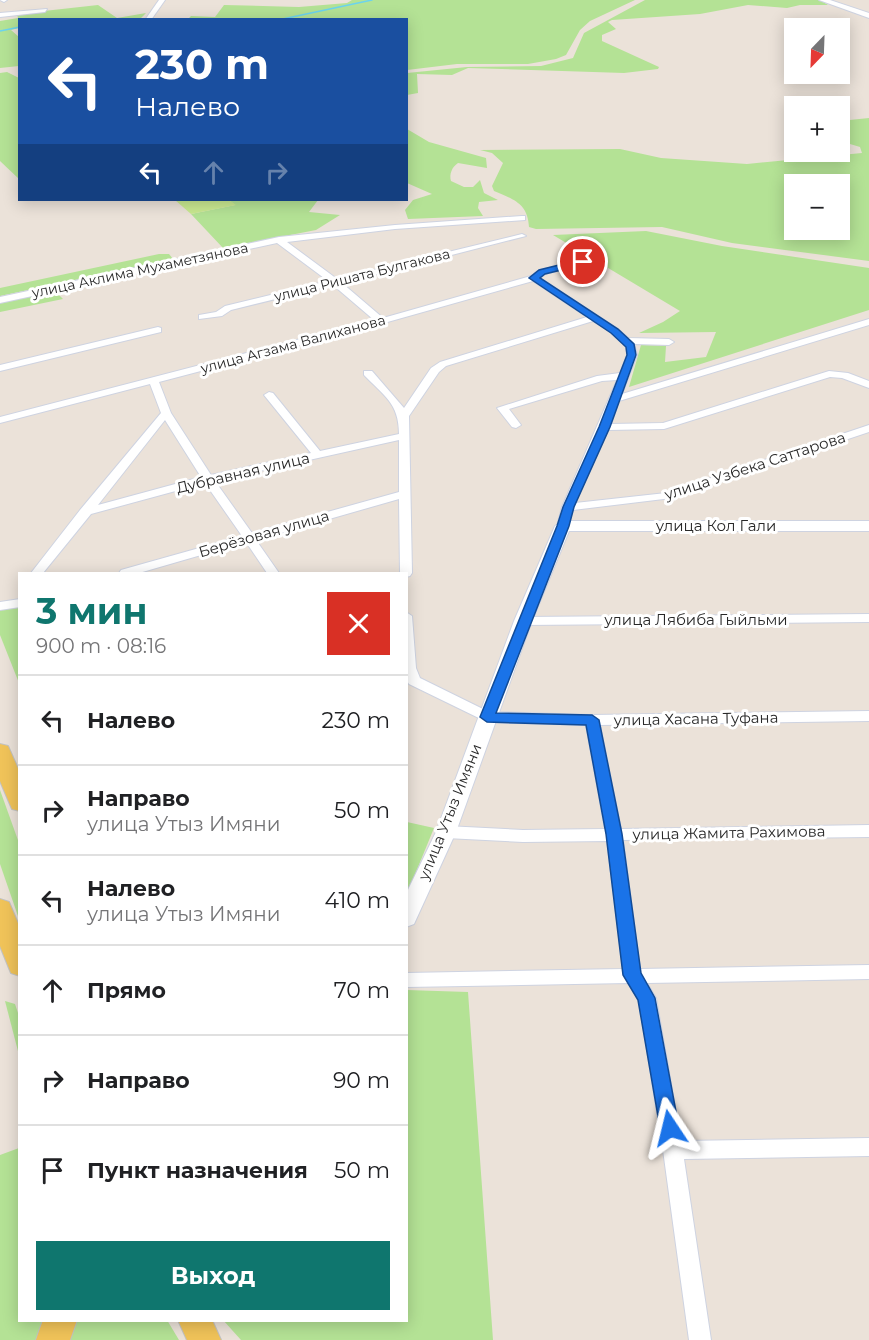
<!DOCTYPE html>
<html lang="ru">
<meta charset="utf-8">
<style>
body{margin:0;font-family:Montserrat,sans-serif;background:#f2f2f2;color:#202124;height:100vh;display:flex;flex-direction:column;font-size:22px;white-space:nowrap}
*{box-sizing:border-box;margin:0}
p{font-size:20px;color:#757577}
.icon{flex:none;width:33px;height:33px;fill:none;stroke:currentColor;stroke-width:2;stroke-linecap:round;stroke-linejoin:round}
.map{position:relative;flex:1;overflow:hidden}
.drawer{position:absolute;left:18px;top:572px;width:390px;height:750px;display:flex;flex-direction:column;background:#fff;border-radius:0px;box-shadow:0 3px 15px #0003}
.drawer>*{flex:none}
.banner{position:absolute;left:18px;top:18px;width:390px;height:183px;border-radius:0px;box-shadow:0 3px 15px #0003;background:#1a4fa0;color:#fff;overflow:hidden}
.needle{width:39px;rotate:203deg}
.tools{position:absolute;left:784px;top:18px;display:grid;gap:12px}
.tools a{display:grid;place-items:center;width:66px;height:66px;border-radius:0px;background:#fff;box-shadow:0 3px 15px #0003;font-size:30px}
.pin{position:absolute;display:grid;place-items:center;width:51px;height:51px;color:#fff;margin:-26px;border:3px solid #fff;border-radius:50%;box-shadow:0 2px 6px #0007}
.me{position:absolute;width:66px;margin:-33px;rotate:350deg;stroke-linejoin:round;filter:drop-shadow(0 0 4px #0008)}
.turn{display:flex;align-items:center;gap:21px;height:126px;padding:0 18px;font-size:27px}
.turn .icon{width:78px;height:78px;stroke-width:2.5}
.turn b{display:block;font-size:42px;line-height:51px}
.lanes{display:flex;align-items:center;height:57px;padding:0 18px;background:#0003;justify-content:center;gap:30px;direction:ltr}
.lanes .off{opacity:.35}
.round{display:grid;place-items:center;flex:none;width:63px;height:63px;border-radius:0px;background:#f2f2f2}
.overview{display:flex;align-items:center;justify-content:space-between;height:102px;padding:0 18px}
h1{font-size:36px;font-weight:700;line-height:45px;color:#0f766e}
.primary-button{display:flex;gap:12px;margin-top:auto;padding:12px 18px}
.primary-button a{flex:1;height:69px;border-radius:0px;background:#0f766e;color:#fff;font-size:24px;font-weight:700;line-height:69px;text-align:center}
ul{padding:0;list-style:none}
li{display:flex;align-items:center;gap:18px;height:90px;padding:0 18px;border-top:2px solid #e0e0e0}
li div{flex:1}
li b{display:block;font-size:22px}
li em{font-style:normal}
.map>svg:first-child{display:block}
</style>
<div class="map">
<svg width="869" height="1340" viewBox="0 0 869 1340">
<rect width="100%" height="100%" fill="#ebe2d9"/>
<g fill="#b4e295" fill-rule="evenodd">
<path d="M352 0H635L590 21 580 30 566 55 556 59 528 64H457L407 70 406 20 188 19 191 16 215 17 224 5 299 7 347 3Z"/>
<path d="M645 0H820L828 5H800L787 8 748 5 700 14 612 20 608 22 616 29 602 35V41L659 67 658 69 624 73 468 68 452 75 417 74 418 93 407 95V73L467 67 541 66 573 58 584 33Z"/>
<path d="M98 5 117 18 146 13 140 19 20 20 19 28 11 30 19 37V66L0 68V21L18 18 17 14Z"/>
<path d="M7 72 19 78V179L0 161V73Z"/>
<path d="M869 118V261L732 243 662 227 536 229 529 227C528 203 513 199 494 191L492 186 503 163 492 153 480 150 620 149 661 158 747 164 862 153 860 147 840 141V121ZM795 184H840V230H795Z"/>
<path d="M407 129 429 142 486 158 487 168 458 163C452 167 449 174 451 181L464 187H473L480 180 484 193 498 200 479 202 478 208 483 216 408 219 405 210 413 200 432 194 407 183Z"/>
<path d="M229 200H318L309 212 340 215 316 230 223 248 191 214 235 205Z"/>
<path d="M646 231 722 246 869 268V310L629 387 641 345 666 346 665 362 706 357 716 332 639 333 663 322 680 311 553 235Z"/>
<path d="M159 254H169L173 259 0 296V288Z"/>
<path d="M54 290 63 299 0 312V302Z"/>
<path d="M19 606V683L0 635V609Z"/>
<path d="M0 790 19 843V919L0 864Z"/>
<path d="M407 822 434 828 407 894Z"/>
<path d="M407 990 468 992 493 1340H241L223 1320H406Z"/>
<path d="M5 1001 15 1004 19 1016V1055Z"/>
<path d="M19 1148 20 1320H47L40 1340H0V1155Z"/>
<path d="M72 1320H167L179 1340H68Z"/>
</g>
<path fill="#c9e990" d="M175 200H229L236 205 191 214Z"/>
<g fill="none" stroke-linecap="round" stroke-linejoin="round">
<g stroke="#6bd3ee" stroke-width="1.5">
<path d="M278 20 372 0"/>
<path d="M0 31 20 27"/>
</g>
<g stroke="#ced3e1" stroke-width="2">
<g id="street">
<path d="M0 0H7L4 2Z"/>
<path d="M159 0H165L151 20H145Z"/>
<path d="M47 9 45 12 0 17V13Z"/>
<path d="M522 216H525V220L395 229 287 242 337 279 522 234 526 236 342 283 383 318 531 276 539 270 586 260V264L545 274 540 278 618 329 628 338 669 339 674 342 669 345 634 344 637 355 622 394 869 319V325L619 401 611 424 663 423 829 371 848 373 869 381V388L842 378 830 377 664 429 608 430 575 503 666 493 869 425V432L672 498 573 510 567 528H559L557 526 562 507 617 380 602 381 509 409 521 425 516 428 512 427 497 408 597 376 620 373 627 355 626 347 612 333 593 321 446 366 439 372 409 416 412 573 410 576 406 577V573H400L399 499 256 540 279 573H267L246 542 139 573H119L121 570 242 536 205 483 91 514 43 573H31L80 510 161 413 150 384 0 423V417L374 320 333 285 231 310 222 316 199 319V315L216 312 225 306 328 281 277 243 0 303V297L279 237 395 225ZM533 281 587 317 440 362 431 368 404 408 372 371H364V375C384 396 399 403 399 434L320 451 273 393 269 392 264 395 311 453 211 475 171 413 159 382 384 323ZM165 420 201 477 98 505ZM399 440V492L252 533 215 481Z"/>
<path d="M158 327 161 328V332L0 371V365Z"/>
<path d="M20 599V607L0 610V602Z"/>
<path d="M406 612 412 616 416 668 420 678 489 712 592 715 869 711V721L600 725 621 829 869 825V837L623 840 640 969 869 965V979L647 983 656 998 681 1141 869 1138V1156L684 1159 711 1340H689L663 1150 639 1000 628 983 406 987V973L623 969 607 841 523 842 446 838 441 836 438 832 441 828 446 826 523 830 605 829 586 725 487 722 409 684 406 679Z"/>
<path d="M869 614V622L523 625 517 621 523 617Z"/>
</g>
</g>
<g stroke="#ced3e1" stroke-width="2">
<g id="secondary">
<path d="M819 0H830L869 13V18Z"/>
<path d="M563 521H869V531H569L532 621 456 832 414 924 406 927V894L436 832 514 621 555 526Z"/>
</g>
</g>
<g stroke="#c3c3c3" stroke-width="2">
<g id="primary">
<path d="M0 744 8 746 20 773V811L12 809 0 781Z"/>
<path d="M0 899 9 902 20 928V976L11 973 0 946Z"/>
<path d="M43 1320H77L70 1340H36Z"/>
<path d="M178 1320H212L221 1340H187Z"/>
</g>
</g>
<use href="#street" fill="#fff" fill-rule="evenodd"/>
<use href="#secondary" fill="#fff" fill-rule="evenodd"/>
<use href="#primary" fill="#f0c359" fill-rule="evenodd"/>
</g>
<path fill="#1a73e8" stroke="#114b97" stroke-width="1.5" d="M583 259 586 260V264L545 274 540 278 618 329 634 344 636 355 610 427 574 507 569 526 496 713 592 715 599 720 622 834 641 973 655 998 679 1128 676 1134 670 1137 663 1134 660 1128 638 1000 623 975 606 834 586 725 487 722 480 717 557 526 563 507 599 427 627 355 626 347 611 333 529 278 539 270Z"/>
<g text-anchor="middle" stroke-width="6" stroke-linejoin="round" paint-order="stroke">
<g font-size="14" fill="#282828" stroke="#fff">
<text transform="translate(140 270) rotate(-12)" y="5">улица Аклима Мухаметзянова</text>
<text transform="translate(362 275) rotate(-14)" y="5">улица Ришата Булгакова</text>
<text transform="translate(293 344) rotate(-15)" y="5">улица Агзама Валиханова</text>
</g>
<g font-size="15" fill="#282828" stroke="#fff">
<text transform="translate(755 466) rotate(-18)" y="5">улица Узбека Саттарова</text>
<text transform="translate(243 473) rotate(-13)" y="5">Дубравная улица</text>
<text x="716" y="531">улица Кол Гали</text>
<text transform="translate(264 534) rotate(-16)" y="5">Берёзовая улица</text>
<text x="696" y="625">улица Лябиба Гыйльми</text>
<text transform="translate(696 719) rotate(-1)" y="5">улица Хасана Туфана</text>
<text transform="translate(450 812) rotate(-68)" y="5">улица Утыз Имяни</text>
<text transform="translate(729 833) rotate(-1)" y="5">улица Жамита Рахимова</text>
</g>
</g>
</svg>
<div class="tools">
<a><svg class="needle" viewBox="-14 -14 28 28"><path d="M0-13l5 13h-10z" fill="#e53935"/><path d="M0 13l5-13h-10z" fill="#757577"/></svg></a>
<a>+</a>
<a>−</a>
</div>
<div class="pin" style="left:583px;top:262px;background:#d93025"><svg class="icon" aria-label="arrive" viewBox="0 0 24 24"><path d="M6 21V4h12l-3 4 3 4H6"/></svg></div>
<svg class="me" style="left:670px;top:1128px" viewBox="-20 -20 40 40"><path d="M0-17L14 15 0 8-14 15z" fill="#1a73e8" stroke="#fff" stroke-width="4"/></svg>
<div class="banner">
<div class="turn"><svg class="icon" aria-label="left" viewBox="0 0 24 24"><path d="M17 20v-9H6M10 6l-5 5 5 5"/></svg><div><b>230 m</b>Налево</div></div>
<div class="lanes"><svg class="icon" aria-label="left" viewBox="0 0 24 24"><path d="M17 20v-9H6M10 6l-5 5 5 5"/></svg><svg class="icon off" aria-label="ahead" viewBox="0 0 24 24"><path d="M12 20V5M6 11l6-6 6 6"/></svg><svg class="icon off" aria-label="right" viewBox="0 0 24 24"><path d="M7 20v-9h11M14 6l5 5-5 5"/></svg></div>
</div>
<section class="drawer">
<div class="overview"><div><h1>3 мин</h1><p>900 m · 08:16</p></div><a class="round" style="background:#d93025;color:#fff"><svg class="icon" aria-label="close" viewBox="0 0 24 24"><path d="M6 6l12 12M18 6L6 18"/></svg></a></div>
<ul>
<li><svg class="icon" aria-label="left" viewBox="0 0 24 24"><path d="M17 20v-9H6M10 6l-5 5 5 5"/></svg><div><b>Налево</b></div><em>230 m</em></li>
<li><svg class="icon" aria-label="right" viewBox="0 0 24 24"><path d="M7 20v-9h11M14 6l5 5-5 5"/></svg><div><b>Направо</b><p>улица Утыз Имяни</p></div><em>50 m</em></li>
<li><svg class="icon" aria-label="left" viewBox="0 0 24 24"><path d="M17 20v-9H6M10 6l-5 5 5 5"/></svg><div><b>Налево</b><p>улица Утыз Имяни</p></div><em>410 m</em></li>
<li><svg class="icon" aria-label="ahead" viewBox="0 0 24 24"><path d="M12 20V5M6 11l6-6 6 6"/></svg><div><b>Прямо</b></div><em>70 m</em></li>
<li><svg class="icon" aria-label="right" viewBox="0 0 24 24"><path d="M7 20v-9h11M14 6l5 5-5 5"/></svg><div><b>Направо</b></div><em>90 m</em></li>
<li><svg class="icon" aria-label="arrive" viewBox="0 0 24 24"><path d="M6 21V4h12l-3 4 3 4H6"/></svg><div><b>Пункт назначения</b></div><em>50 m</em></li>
</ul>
<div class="primary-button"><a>Выход</a></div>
</section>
</div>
